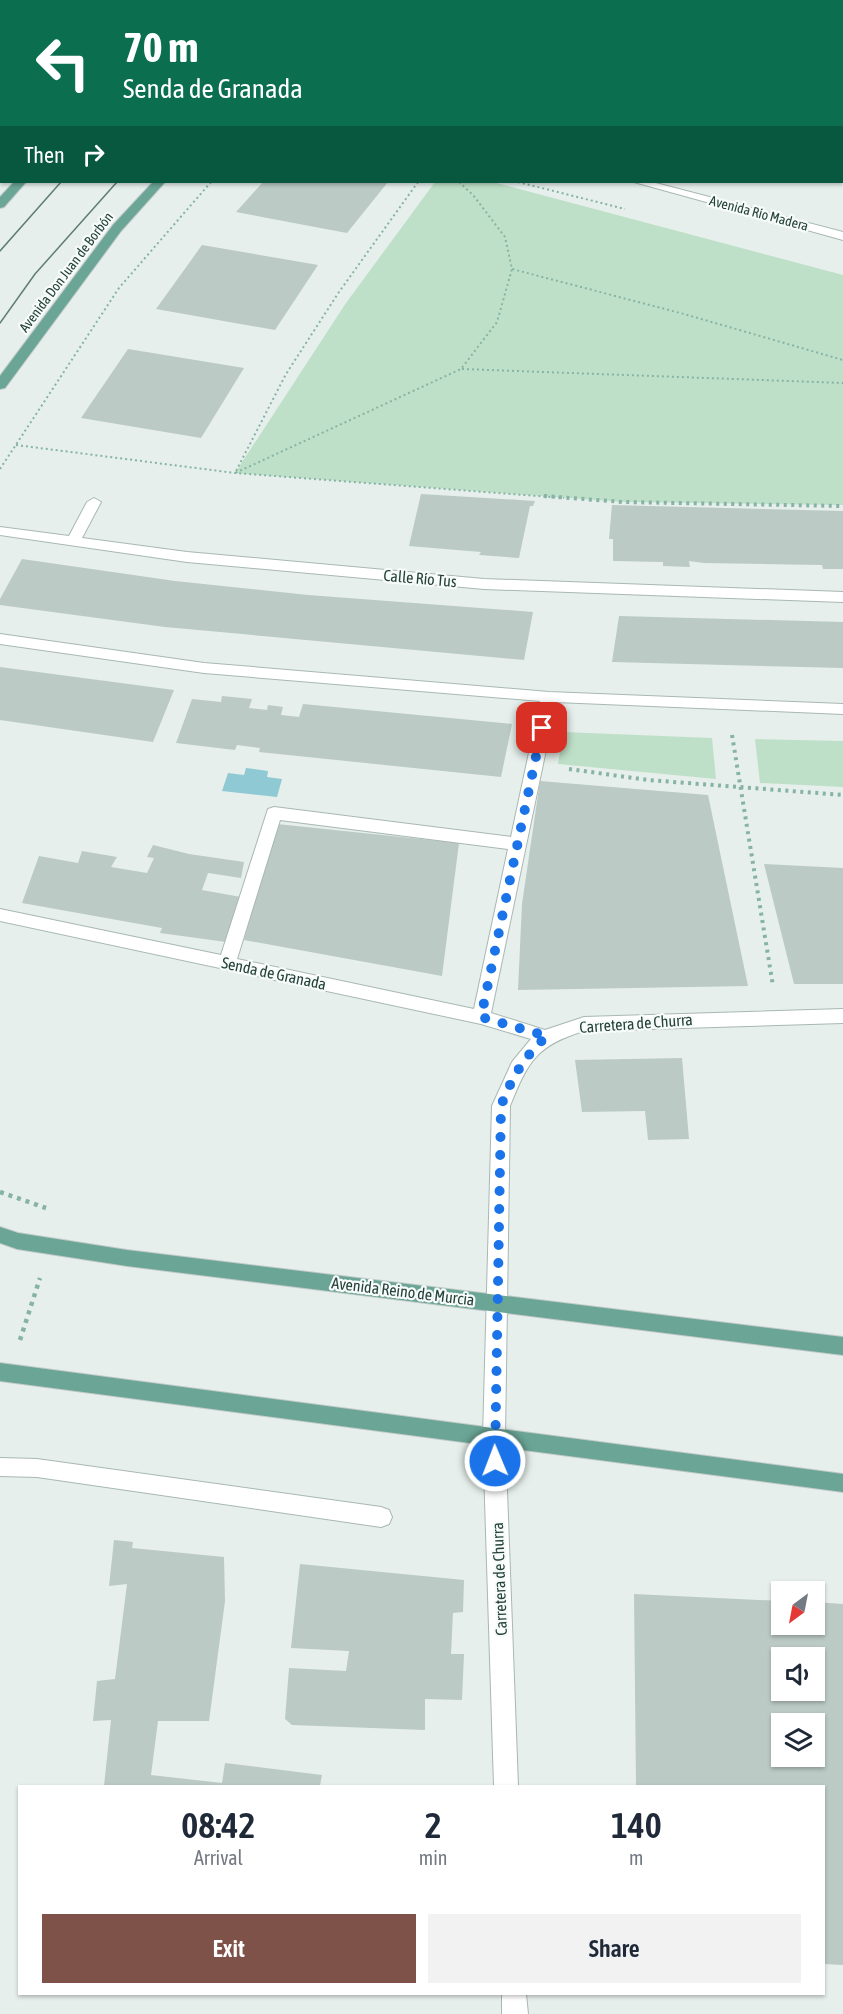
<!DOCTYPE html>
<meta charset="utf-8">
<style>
body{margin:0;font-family:"Asap Condensed",sans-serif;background:#f2f2f3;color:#1f2937;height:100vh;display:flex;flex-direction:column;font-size:22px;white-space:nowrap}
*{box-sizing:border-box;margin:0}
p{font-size:20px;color:#747a83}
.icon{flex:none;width:33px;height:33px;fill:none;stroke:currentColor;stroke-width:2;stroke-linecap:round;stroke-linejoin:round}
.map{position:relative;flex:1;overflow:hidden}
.panel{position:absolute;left:18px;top:1785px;width:807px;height:210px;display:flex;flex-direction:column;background:#fff;border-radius:0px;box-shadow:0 2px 4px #0004}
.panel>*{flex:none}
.guide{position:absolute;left:0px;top:0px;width:843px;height:183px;box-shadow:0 2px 4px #0004;background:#0b6e4f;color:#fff;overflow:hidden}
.needle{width:39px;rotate:212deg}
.fabs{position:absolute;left:771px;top:1581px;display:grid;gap:12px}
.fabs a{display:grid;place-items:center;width:54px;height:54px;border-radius:0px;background:#fff;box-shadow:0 2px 4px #0004;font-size:30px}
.pin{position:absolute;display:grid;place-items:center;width:51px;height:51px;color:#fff;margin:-26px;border-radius:12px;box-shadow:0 3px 9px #0006}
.me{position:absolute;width:66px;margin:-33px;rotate:359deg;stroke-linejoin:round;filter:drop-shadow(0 0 4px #0008)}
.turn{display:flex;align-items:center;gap:21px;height:126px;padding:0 24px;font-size:27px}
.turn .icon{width:78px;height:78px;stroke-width:2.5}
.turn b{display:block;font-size:42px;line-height:51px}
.then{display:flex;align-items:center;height:57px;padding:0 24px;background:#0003;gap:12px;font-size:22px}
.eta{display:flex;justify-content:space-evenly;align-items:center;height:102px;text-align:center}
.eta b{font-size:36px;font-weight:600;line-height:42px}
.cta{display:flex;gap:12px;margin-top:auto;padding:12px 24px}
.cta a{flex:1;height:69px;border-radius:0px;background:#7f5249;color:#fff;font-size:24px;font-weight:600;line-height:69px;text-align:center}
.cta a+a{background:#f2f2f3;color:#1f2937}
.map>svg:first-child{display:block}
</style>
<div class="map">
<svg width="843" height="2014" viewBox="0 0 843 2014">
<rect width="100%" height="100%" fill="#e6efeb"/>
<g fill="#bfe0c8">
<path d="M435 182H493L843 275V505L623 502 235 473 346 303Z"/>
<path d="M563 732 712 738 716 779 558 764Z"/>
<path d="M755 739 843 741V787L760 783Z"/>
</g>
<path fill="#8ec9d4" d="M246 768 268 771 267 777 282 779 277 797 222 791 228 773 244 775Z"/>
<g fill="#bbcac4" fill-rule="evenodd">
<path d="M263 182H388L347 233 236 212Z"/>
<path d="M202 245 318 265 275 330 156 309Z"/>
<path d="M128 349 244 368 201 438 81 418Z"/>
<path d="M421 494 535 501 533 506H530L519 558 479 555 481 552 409 546Z"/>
<path d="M612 505 843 511V569H823L822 565 704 563 689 561 690 567 663 566V562L613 561V539H609Z"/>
<path d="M22 559 175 581 308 595 533 612 524 660 165 627 0 605V599Z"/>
<path d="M619 616 843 622V668L612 662Z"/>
<path d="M0 667 174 690 153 742 0 720Z"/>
<path d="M222 696 252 699 249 708 267 710 268 705 283 707 281 715 299 717 303 704 512 724 501 777 259 752 260 748 237 745 235 750 176 743 192 699 221 702Z"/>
<path d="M540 781 708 795 748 986 518 990 522 904Z"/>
<path d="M277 824 459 843 442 976 244 940Z"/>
<path d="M153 845 189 854 244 862 241 878 208 873 202 890 241 897 226 942 160 933 162 928 22 903 39 856 78 863 82 851 117 857 111 867 147 873 154 858 147 857Z"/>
<path d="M764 864 843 868V984H794Z"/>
<path d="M682 1058 689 1139 648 1140 645 1111 582 1112 575 1060Z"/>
<path d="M114 1540 133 1542 132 1548 224 1557 225 1601 209 1721H158L151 1775 222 1783 225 1763 322 1775 320 1786H104L111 1720 93 1721 97 1681 115 1679 127 1584 109 1586Z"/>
<path d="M300 1564 464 1580 463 1612 453 1613 451 1654H464L462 1700 425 1699V1730L292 1725 285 1719 289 1668 346 1671 349 1651 291 1648Z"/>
<path d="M634 1594 782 1601V1624H814V1602L843 1604V1965L824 1964V1786H636ZM782 1658H814V1690H782ZM782 1724H814V1756H782Z"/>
</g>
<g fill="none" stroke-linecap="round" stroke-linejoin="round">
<g stroke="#a8b8b2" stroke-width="2">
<g id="minor">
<path d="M723 0H740L741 2H724Z"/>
<rect x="842" y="18" width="1" height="6"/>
<rect x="0" y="64" width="2" height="6"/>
<path d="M634 182H652L843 232V240Z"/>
<path d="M94 498 101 502 82 538 187 552 484 579 843 592V602L484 589 187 562 0 535V527L69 536 87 502Z"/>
<path d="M0 634 204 663 549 692 843 704V714L556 702 491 1013 545 1030 584 1017 843 1009V1023L584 1031C537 1045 528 1061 510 1106L505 1437 518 1786H494L483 1437 492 1106 512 1062 531 1039 481 1024 0 921V909L221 955 268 809 274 807 511 837 540 701 204 673 0 644ZM280 820 508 849 474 1009 237 959Z"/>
<path d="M0 1458 37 1459 381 1507 389 1510 392 1517 389 1524 381 1527 37 1477 0 1476Z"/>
<path d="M502 1994H526L528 2014H502Z"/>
</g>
</g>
<g stroke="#c2cac8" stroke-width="2">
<g id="major">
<path d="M201 0H212L200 2Z"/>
<path d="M333 0H344L332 2Z"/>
<path d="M14 182H26L4 207 0 208V197Z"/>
<path d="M153 182H165L121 231 5 388 0 389V376L113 225Z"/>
<path d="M0 1227 18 1233 127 1250 843 1337V1355L127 1266 17 1249 0 1243Z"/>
<path d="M0 1363 843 1474V1492L0 1381Z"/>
</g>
</g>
<g stroke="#86b3a5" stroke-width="2" stroke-dasharray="2 3" stroke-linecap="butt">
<path d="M665 0 674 2"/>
<path d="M141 2 143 0"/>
<path d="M418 182 339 292 286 374 235 473 461 369 497 322 512 269"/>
<path d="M459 182 473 195 505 237 512 269 684 314 843 360"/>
<path d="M518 182 625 209"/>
<path d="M462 369 843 383"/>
<path d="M16 445 235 473 564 498"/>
<path d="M0 469 119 288 211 182"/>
</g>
<g stroke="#86b3a5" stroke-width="4" stroke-dasharray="3 4.5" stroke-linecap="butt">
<path d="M544 496 623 502 843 506"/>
<path d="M732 735 773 986"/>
<path d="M569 769 648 780 843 795"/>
</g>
<g stroke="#86b3a5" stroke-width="4.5" stroke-dasharray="4 5" stroke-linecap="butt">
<path d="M0 1192 46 1208"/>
<path d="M20 1340 40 1278"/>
</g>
<use href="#minor" fill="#fff" fill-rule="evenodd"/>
<use href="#major" fill="#6aa596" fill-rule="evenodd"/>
<g stroke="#5f7d75" stroke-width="1.5">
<path d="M245 2 247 0"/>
<path d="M298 2 300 0"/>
<path d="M0 251 61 182"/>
<path d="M0 323 35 274 117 182"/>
</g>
</g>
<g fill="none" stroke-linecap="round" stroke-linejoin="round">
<path stroke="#1a73e8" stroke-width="10" stroke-dasharray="0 18" d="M495 1461 501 1106C512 1077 524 1057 547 1036L481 1017 542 728"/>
</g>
<g text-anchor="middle" stroke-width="4.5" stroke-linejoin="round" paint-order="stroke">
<g font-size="14" fill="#24423a" stroke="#f7fbf9">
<text transform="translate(759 213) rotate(15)" y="5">Avenida Río Madera</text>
<text transform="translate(66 272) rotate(-53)" y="5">Avenida Don Juan de Borbón</text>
</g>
<g font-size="16" fill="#24423a" stroke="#f7fbf9">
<text transform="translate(420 578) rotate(5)" y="6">Calle Río Tus</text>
<text transform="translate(274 973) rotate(12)" y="6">Senda de Granada</text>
<text transform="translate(636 1023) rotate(-4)" y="6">Carretera de Churra</text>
<text transform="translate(403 1291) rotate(7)" y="6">Avenida Reino de Murcia</text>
<text transform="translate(499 1579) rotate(-92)" y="6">Carretera de Churra</text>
</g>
</g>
</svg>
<div class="fabs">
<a><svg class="needle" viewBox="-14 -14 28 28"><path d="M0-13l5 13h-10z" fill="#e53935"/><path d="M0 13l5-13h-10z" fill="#747a83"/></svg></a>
<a><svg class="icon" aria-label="sound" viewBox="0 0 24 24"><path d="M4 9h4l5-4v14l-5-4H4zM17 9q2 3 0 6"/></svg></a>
<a><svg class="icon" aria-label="layers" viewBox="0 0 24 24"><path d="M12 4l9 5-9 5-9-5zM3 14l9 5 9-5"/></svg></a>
</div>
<div class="pin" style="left:542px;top:728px;background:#d93025"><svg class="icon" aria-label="arrive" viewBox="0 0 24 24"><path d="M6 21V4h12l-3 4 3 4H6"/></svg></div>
<svg class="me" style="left:495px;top:1461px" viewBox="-20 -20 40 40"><circle r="17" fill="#1a73e8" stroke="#fff" stroke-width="3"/><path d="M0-11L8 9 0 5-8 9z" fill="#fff"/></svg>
<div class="guide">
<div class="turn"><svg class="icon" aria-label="left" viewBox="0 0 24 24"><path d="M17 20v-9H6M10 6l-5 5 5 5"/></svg><div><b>70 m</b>Senda de Granada</div></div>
<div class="then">Then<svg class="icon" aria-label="right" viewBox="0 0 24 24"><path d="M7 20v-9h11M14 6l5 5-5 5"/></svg></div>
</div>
<section class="panel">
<div class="eta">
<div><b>08:42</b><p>Arrival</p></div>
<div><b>2</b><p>min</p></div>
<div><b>140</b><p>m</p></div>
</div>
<div class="cta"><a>Exit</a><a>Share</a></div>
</section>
</div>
